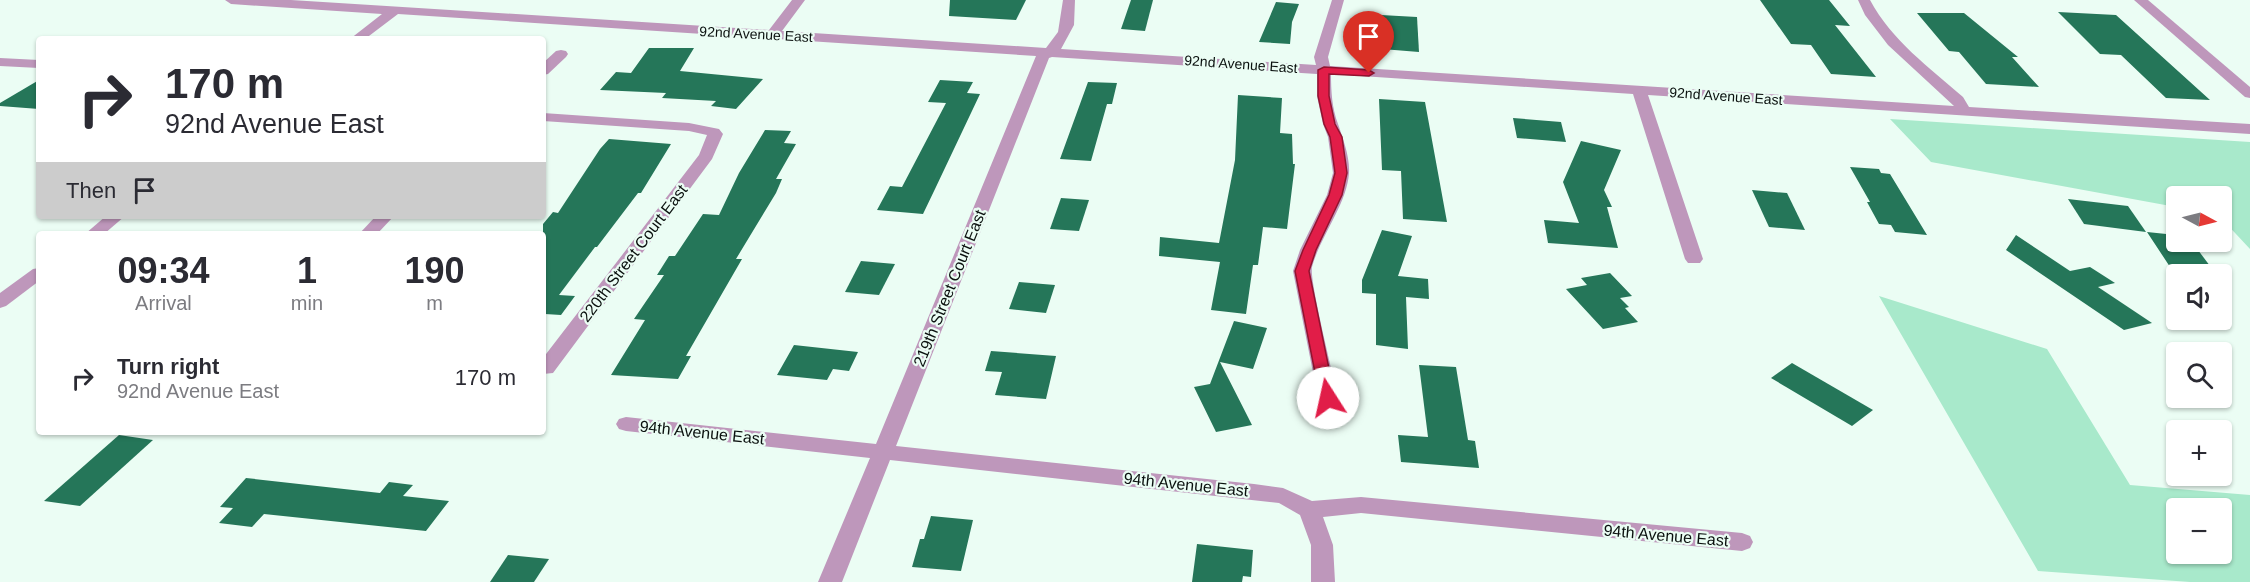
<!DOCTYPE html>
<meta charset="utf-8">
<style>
body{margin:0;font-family:Helvetica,sans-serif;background:#f7f7f7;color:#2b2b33;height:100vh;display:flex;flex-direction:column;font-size:22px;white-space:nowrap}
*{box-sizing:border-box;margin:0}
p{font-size:20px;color:#7c7c81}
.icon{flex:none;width:33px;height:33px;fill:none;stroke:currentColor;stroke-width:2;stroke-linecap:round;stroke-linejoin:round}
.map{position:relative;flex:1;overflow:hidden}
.details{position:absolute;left:36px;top:231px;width:510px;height:204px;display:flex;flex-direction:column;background:#fff;border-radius:6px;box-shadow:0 2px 4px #0004}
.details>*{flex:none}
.banner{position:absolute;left:36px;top:36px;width:510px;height:183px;border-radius:6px;box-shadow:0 2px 4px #0004;background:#fff;color:#2b2b33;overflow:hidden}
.needle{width:39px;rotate:97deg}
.fabs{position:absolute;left:2166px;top:186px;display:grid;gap:12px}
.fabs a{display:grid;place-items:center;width:66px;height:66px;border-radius:6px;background:#fff;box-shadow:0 2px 4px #0004;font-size:30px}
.pin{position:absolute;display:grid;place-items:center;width:51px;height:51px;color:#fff;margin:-62px -26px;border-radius:50% 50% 50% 0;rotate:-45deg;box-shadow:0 0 6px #0007}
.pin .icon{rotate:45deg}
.me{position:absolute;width:66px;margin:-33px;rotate:350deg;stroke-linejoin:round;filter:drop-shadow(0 0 4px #0008)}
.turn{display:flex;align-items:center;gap:21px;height:126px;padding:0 30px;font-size:27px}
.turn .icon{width:78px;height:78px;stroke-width:2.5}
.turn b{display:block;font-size:42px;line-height:51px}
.then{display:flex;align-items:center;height:57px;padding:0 30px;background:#0003;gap:12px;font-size:22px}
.eta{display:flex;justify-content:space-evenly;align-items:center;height:102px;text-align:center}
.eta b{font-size:36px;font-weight:800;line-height:42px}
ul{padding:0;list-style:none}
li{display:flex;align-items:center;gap:18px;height:90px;padding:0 30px}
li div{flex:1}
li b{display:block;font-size:22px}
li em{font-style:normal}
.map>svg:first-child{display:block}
</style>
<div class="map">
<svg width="2250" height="582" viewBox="0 0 2250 582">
<rect width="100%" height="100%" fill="#ebfdf4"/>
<g fill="#a8e9cb" fill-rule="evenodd">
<path d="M1890 119 2250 142V249L2222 219V196H2176V207L1931 162Z"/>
<path d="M1879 296 2047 349 2130 485 2250 495V582H2190L2038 571ZM2176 508H2222V554H2176Z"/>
</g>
<g fill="#257659">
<path d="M950 0H1026L1016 20 949 16Z"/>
<path d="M1131 0H1153L1145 31 1121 29Z"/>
<path d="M1760 0H1829L1850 26 1835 25 1876 77 1831 74 1811 45 1791 44Z"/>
<path d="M1276 2 1299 4 1292 22 1290 44 1259 42Z"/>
<path d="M2058 12 2116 15 2210 100 2166 98 2121 55 2100 54Z"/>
<path d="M1917 13H1964L2018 57H2012L2039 87 1986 84 1959 52 1949 51Z"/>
<path d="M1381 15 1417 17 1419 52 1382 49Z"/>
<path d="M649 48H694L680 71 763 79 736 109 711 106 716 101 662 98 666 93 600 90 616 72 631 73Z"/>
<path d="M39 80V109L0 106V103Z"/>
<path d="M940 80 973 82 967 93 980 94 935 189 923 214 877 210 890 186 902 187 946 103 928 102Z"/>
<path d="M1088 82 1117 83 1112 104H1107L1091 161 1060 159Z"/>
<path d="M1238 95 1282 98 1280 133 1292 134 1293 164H1295L1287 229 1263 227 1258 265H1253L1246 314 1211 310 1220 262 1159 256 1160 237 1219 243 1235 160Z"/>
<path d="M1379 99 1425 102 1447 222 1403 219 1401 171 1382 170Z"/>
<path d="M1513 118 1561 122 1566 142 1517 138Z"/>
<path d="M765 130 791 131 784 143 796 144 776 179H782L776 193 736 259H742L686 356H691L678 379 611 375 645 320 634 319 664 275H657L669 256H675L703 214 719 215 739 173Z"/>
<path d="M609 139 671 144 641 193H638L597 247H595L559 295 575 296 561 315 545 314 543 317V224L553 212 558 213 600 149Z"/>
<path d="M1581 141 1621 150 1604 190 1612 207H1607L1618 248 1548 243 1544 220 1579 223 1563 182Z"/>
<path d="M1850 167 1879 169 1881 173 1890 174 1927 235 1895 232 1891 225 1879 224 1867 202H1870Z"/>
<path d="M1752 190 1787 193 1805 230 1769 227Z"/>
<path d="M1061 198 1089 200 1079 231 1050 229Z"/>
<path d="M2068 199 2128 206 2146 232 2084 224Z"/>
<path d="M1382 230 1412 236 1398 276 1428 279 1429 299 1406 297 1408 349 1376 345V294L1362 293V280Z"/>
<path d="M2147 232 2176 235V242H2192L2216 274 2176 276Z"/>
<path d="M2016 235 2070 271 2090 267 2115 283 2098 287 2152 323 2124 330 2006 250Z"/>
<path d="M861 261 895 264 879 295 845 292Z"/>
<path d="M1610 273 1632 296 1620 298 1629 307 1625 308 1638 322 1603 329 1566 289 1587 285 1581 278Z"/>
<path d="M1019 282 1055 285 1046 313 1009 309Z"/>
<path d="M1234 321 1267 328 1253 369 1220 362 1252 425 1216 432 1194 387 1210 384Z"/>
<path d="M794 345 858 352 849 371 833 369 827 380 777 375Z"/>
<path d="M991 351 1056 356 1046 399 995 395 1002 372 985 371Z"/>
<path d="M1792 363 1873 410 1852 426 1771 378Z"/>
<path d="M1419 365 1456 367 1468 440 1475 441 1479 468 1401 462 1398 435 1428 437Z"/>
<path d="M119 435 153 440 80 506 44 501Z"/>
<path d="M246 478 380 493 389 482 413 485 403 496 449 501 426 531 264 514 252 527 219 523 233 508 220 507Z"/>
<path d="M931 516 973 520 961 571 912 567 920 539H924Z"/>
<path d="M1197 544 1253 550 1251 577 1243 576 1242 582H1192Z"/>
<path d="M508 555 549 559 534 582H490Z"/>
</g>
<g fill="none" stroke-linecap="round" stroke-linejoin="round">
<g fill="#be97bb" fill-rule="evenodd">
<path d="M225 0H291L769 30 792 0H805L782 31 1046 48 1058 32 1063 0H1075L1074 25 1061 49 1316 65 1314 57 1332 0H1344L1328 57 1330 66 1954 106 1888 45 1865 15 1858 0H1870C1892 41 1929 67 1963 97L1969 107 2250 124V134L1648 95 1703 259 1700 263H1688L1685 259 1633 94 1331 74C1331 91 1332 108 1338 124 1343 139 1350 157 1349 173 1347 204 1320 237 1312 267 1309 280 1334 378 1338 398L1335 403 1328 405 1321 403 1318 398 1293 271 1300 250 1327 195 1333 173 1328 137 1323 124 1317 96V74L1052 57 1049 58 896 446 1254 484 1283 488 1312 501 1361 497 1742 533 1750 536 1753 542 1750 548 1742 551 1361 513 1323 517 1333 545 1335 582H1311V545L1300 515 1279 503 890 460 842 582H818L870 458 626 431 619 429 616 424 619 419 626 417 876 444 1036 56 398 14 365 39H350L382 14 231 4Z"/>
<path d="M2134 0H2148L2250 87V98L2245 97Z"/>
<path d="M561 50 566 51 568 54 566 57 548 74 543 75V63L556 51Z"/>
<path d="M0 58 39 60V68L0 66Z"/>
<path d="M543 113 689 123 719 129 723 134 712 159 553 373 543 374V358L699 155 707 135 689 131 543 121Z"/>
<path d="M106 216H125L104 234H85Z"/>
<path d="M376 216H394L377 234H359Z"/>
<path d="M39 268V281L6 306 0 308V293L33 269Z"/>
</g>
</g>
<path fill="#e11d48" stroke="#92132f" stroke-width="1.5" d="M1324 67 1369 70 1374 73 1369 76 1329 74V96L1335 124 1342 137 1347 173 1342 195 1316 250 1309 271 1335 398 1328 403 1320 398 1295 271 1303 250 1329 195 1335 173 1330 137 1324 124 1318 96V70Z"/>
<g text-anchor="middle" stroke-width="4.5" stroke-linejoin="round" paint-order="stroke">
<g font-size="14" fill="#0a100e" stroke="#ebfdf4">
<text transform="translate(756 34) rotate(3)" y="5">92nd Avenue East</text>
<text transform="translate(1241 64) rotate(4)" y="5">92nd Avenue East</text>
<text transform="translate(1726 96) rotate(4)" y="5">92nd Avenue East</text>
</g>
<g font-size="16" fill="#0a100e" stroke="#ebfdf4">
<text transform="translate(633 253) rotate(-53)" y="6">220th Street Court East</text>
<text transform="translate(949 288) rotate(-68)" y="6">219th Street Court East</text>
<text transform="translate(702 432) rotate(6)" y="6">94th Avenue East</text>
<text transform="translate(1186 484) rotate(6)" y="6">94th Avenue East</text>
<text transform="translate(1666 535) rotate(5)" y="6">94th Avenue East</text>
</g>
</g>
</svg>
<div class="fabs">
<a><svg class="needle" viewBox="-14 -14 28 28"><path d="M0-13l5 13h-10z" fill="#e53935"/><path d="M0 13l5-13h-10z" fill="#7c7c81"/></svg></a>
<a><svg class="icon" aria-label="sound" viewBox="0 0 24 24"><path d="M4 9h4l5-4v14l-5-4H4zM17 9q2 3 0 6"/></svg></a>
<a><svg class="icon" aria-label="search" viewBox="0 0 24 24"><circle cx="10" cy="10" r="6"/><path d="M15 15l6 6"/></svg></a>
<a>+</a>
<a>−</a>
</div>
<div class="pin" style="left:1369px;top:73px;background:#d93025"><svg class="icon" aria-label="arrive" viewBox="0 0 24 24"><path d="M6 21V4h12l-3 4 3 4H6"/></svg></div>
<svg class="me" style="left:1328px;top:398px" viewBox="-20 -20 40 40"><circle r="19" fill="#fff"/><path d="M0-13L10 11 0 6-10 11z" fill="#e11d48"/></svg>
<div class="banner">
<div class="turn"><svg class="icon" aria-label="right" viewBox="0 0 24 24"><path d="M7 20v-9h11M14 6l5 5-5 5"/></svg><div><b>170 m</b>92nd Avenue East</div></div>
<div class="then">Then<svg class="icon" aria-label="arrive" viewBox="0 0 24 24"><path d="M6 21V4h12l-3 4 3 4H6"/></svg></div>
</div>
<section class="details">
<div class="eta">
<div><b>09:34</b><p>Arrival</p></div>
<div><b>1</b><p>min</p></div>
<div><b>190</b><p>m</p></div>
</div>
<ul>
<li><svg class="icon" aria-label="right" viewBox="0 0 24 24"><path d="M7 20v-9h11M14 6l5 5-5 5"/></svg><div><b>Turn right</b><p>92nd Avenue East</p></div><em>170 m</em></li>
</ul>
</section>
</div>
